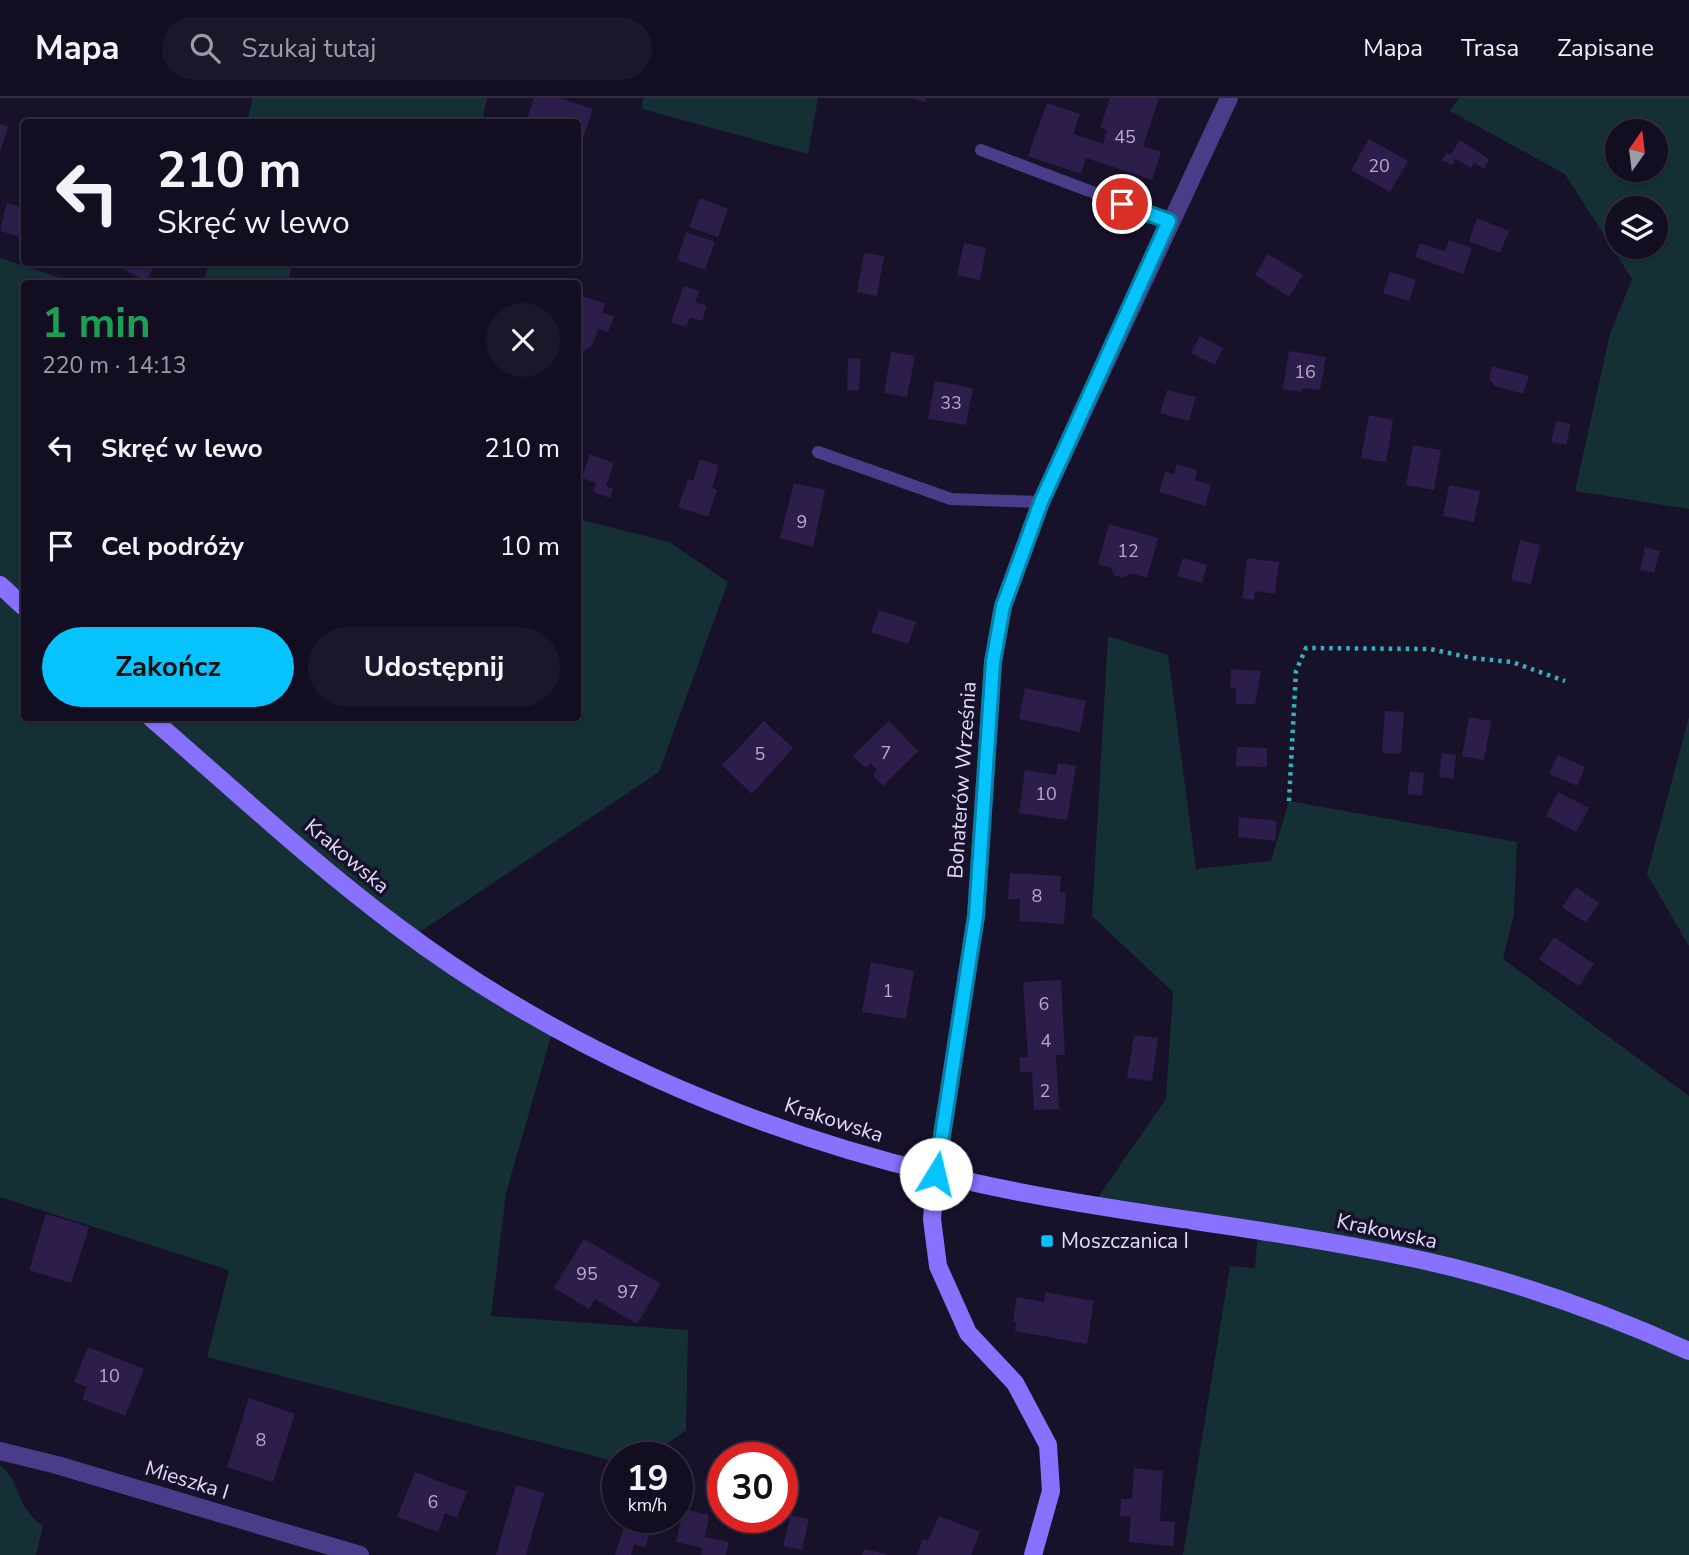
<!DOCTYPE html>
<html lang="pl">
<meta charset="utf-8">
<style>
body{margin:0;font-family:"Nunito Sans",sans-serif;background:#1b1629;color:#f1f3f6;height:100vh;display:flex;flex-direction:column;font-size:26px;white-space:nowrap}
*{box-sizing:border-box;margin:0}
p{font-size:23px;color:#9c9ca5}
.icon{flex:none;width:38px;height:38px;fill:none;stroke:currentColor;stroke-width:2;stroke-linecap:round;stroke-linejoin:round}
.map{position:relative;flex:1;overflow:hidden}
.drawer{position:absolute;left:21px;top:182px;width:560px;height:441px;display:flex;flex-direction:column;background:#120d20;border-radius:7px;box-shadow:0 2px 5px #0004,0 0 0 2px #312d3e}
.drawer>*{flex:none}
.top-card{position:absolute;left:21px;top:21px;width:560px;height:147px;border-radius:7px;box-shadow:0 2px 5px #0004,0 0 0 2px #312d3e;background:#120d20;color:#f1f3f6;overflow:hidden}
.needle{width:46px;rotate:14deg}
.tools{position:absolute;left:1605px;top:21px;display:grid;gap:14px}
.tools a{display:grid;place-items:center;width:63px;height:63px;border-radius:50%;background:#120d20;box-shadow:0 2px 5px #0004,0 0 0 2px #312d3e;font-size:35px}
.speed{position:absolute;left:602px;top:1344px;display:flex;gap:14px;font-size:35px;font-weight:700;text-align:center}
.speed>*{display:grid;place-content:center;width:91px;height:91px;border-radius:50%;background:#120d20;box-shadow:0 2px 5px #0004,0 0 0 2px #312d3e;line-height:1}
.speed small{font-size:18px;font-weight:400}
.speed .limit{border:10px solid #d22;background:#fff;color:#111}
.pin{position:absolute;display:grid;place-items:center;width:60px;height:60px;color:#fff;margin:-30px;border:4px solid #fff;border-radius:50%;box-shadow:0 2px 7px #0007}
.me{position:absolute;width:77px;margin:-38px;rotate:9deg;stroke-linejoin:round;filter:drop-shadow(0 0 5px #0008)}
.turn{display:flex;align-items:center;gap:24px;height:147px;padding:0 21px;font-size:32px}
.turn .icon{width:91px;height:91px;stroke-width:2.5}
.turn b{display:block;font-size:49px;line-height:60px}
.round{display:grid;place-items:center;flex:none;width:74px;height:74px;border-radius:37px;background:#1b1629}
.head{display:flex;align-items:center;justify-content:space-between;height:119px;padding:0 21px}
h1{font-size:42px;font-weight:700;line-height:52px;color:#1e9e55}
.primary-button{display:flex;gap:14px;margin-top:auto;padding:14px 21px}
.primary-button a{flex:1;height:80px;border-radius:42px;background:#07c3fd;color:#111;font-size:28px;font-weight:700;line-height:80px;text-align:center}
.primary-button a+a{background:#1b1629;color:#f1f3f6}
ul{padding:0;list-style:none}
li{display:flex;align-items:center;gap:21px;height:98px;padding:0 21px}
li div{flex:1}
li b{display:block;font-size:26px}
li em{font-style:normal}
header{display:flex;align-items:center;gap:42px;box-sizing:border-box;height:98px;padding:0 35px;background:#120d20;border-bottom:2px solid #312d3e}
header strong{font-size:33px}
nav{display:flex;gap:38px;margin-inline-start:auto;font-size:24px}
.search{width:490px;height:63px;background:#1b1629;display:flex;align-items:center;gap:18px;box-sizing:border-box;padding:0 24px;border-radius:38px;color:#9c9ca5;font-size:26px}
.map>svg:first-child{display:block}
</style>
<header>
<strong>Mapa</strong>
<div class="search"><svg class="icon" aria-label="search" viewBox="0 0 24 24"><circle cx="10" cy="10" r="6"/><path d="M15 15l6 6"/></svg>Szukaj tutaj</div>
<nav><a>Mapa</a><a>Trasa</a><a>Zapisane</a></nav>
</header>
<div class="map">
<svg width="1689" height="1457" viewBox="0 0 1689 1457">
<rect width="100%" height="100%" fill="#18112a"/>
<g fill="#143034" fill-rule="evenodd">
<path d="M253 0H487L482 24H247Z"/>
<path d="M643 0H818L808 56 642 11Z"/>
<path d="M1459 0H1689V411L1575 393 1610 236 1632 181 1565 76 1450 13ZM1617 33H1656V72H1617ZM1617 110H1656V149H1617Z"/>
<path d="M0 160 75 185 24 186V620H578V421L669 444 728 484 659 674 412 839 554 928 506 1095 491 1218 688 1232 686 1332 647 1360H618V1364L207 1259 229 1172 0 1099Z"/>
<path d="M209 165V164L293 165 288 185H203Z"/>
<path d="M1108 538 1168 557 1196 771 1271 763 1289 703 1517 744 1514 816 1503 861 1689 998V1457H1183L1230 1168 1255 1170 1258 1133 1094 1105 1166 1001 1173 894 1092 818Z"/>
<path d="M1689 619V848L1647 776Z"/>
<path d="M0 1367C22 1384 14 1408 43 1428L36 1457H0Z"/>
</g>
<g fill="#2c1d4b">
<path d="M534 0H559L593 11 581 46 578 45V24H526Z"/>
<path d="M909 0H926V4Z"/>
<path d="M1110 0H1159L1143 48 1161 54 1152 82 1086 60 1081 76 1028 58 1047 5 1080 16 1073 36 1103 46 1107 32 1100 30Z"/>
<path d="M0 26 8 28 1 52H0Z"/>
<path d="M1369 41 1408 63 1390 94 1351 72Z"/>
<path d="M1460 42 1489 61 1484 71 1474 65 1471 70 1456 61 1452 67 1442 62 1447 55 1450 57Z"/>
<path d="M700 100 728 111 718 139 689 129Z"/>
<path d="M7 105 24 110V140L0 133Z"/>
<path d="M1477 120 1509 133 1500 155 1469 143Z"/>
<path d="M686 134 715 144 705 172 677 162Z"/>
<path d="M1449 142 1472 150 1463 176 1415 159 1420 145 1445 153Z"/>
<path d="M964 145 986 150 980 182 957 177Z"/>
<path d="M864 155 884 158 877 198 857 194Z"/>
<path d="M1268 156 1303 177 1289 199 1255 177Z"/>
<path d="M124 164H156L146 183 121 170Z"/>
<path d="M1390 174 1416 182 1409 203 1383 195Z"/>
<path d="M461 180 477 185V186H459Z"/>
<path d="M684 188 699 193 695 204 707 208 702 223 690 219 686 229 671 224Z"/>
<path d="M578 197 605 205 602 215 614 218 608 234 598 231 592 248 584 253 578 251Z"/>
<path d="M1200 238 1223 250 1215 267 1191 255Z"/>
<path d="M1289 253 1326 259 1320 292 1303 290 1302 294 1283 291Z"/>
<path d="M891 254 915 258 907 299 884 295Z"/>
<path d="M848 260 861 261 859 292H847Z"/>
<path d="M1492 268 1529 278 1523 296 1495 288 1489 281Z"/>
<path d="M935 283 973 290 966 327 928 321Z"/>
<path d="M1167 292 1196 299 1189 323 1160 315Z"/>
<path d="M1369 317 1393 322 1386 364 1361 360Z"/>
<path d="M1556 323 1571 326 1566 347 1551 344Z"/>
<path d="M1413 347 1441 352 1434 392 1406 387Z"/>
<path d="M590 356 614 365 606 388 613 391 610 400 593 394 596 385 582 380Z"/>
<path d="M700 361 719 367 712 390 717 392 708 419 678 409 688 381 693 383Z"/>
<path d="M1177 366 1197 372 1195 382 1211 387 1205 408 1159 394 1165 374 1174 376Z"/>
<path d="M794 385 825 392 813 449 780 440Z"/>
<path d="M1449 387 1480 393 1474 424 1443 418Z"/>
<path d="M1109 426 1158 440 1147 480 1130 475 1123 480 1114 477 1111 470 1098 466Z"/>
<path d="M1520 442 1540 447 1531 486 1511 482Z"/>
<path d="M1645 449 1660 453 1654 475 1640 472Z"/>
<path d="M1183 460 1207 467 1202 485 1177 478Z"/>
<path d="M1247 460 1279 464 1275 496 1255 493 1254 502 1242 500Z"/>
<path d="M879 512 916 524 908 546 871 534Z"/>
<path d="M1231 571 1261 573 1255 606H1236V591L1230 590Z"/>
<path d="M1025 590 1086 603 1080 634 1019 621Z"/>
<path d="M1385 613 1404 614 1401 656 1382 655Z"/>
<path d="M1469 619 1491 623 1484 662 1462 658Z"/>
<path d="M764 623 793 650 752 696 722 667Z"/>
<path d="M889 623 918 653 883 688 873 677 877 672 871 665 866 670 853 658Z"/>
<path d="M1237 649 1267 650V669L1236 668Z"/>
<path d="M1442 655 1456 657 1453 681 1439 679Z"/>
<path d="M1558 657 1585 669 1577 688 1549 676Z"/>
<path d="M1058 665 1076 668 1067 722 1019 715 1025 672 1056 677Z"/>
<path d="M1410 673 1424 675 1422 698 1407 696Z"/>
<path d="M1558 694 1589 710 1576 734 1546 718Z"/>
<path d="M1239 719 1277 723 1275 743 1238 739Z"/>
<path d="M1010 775 1061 778 1060 794 1066 795 1064 826 1019 823 1020 801H1008Z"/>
<path d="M1576 789 1599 805 1586 825 1562 809Z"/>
<path d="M1554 839 1594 866 1579 888 1539 861Z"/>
<path d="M871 864 914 873 906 921 862 914Z"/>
<path d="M1061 882 1065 957H1056L1059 1011 1034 1012 1032 974H1020L1019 960 1028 959 1023 884Z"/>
<path d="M1134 937 1158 940 1152 983 1127 980Z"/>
<path d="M46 1116 89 1129 71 1185 29 1172Z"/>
<path d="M584 1141 661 1186 637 1226 595 1201 589 1211 554 1190Z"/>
<path d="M1045 1194 1094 1203 1087 1246 1015 1233 1016 1224 1013 1223 1017 1199 1044 1204Z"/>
<path d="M88 1249 144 1271 125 1318 82 1301 87 1289 74 1284Z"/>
<path d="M249 1300 295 1316 273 1384 227 1369Z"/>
<path d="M1134 1370 1163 1373 1160 1423 1175 1424 1173 1448 1129 1444 1131 1419 1120 1418 1121 1401H1132Z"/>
<path d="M415 1374 467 1394 457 1420 445 1415 438 1434 397 1419Z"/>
<path d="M516 1387 544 1395 526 1457H496Z"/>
<path d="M683 1411 709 1417 705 1439 729 1444 726 1457H701L702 1450 676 1444Z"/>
<path d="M791 1417 809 1421 802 1452 783 1448Z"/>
<path d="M939 1418 980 1434 971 1457H917L923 1441 928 1443Z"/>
<path d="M627 1419H642L640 1424 652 1428 645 1449 634 1446 631 1457H615Z"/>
<path d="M864 1451 886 1456V1457H862Z"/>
</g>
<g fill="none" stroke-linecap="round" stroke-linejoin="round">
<path stroke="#31b1bb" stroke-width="4.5" stroke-dasharray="3.5 5" stroke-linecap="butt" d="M1289 703 1296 573 1306 550 1430 551 1472 560 1512 564 1565 583"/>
<g stroke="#493c88" stroke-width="12">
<path d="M981 52 1169 123"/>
<path d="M818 354 951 401 1041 404"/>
</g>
<g stroke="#493c88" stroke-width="18">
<path d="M936 1076 976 818 993 564 1003 508 1041 404 1229 0"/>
<path d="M0 1353 57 1367 360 1457"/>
</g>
<g stroke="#8871fe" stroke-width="18">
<path d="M0 487 24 509"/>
<path d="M151 620C232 690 311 764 398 829 556 948 745 1030 937 1076 1091 1114 1251 1126 1407 1159 1505 1179 1598 1212 1689 1253"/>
<path d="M936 1076 932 1121 938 1168 968 1235 1015 1285 1048 1347 1051 1393 1033 1457"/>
</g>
</g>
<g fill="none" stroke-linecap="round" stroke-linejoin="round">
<g stroke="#057fa4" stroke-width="18">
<path id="route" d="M936 1076 976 818 993 564 1003 508 1041 404 1169 123 1122 106"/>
</g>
<use href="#route" stroke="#07c3fd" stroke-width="12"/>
</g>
<rect fill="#07c3fd" stroke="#18112a" stroke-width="2.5" x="1040" y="1136" width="14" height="14" rx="3.5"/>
<g text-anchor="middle" stroke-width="7" stroke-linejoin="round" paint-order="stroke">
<g font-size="18" fill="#b5abd2">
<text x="1125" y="45">45</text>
<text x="1379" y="74">20</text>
<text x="1305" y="280">16</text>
<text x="951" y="311">33</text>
<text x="802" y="430">9</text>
<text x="1128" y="459">12</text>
<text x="886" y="661">7</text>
<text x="760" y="662">5</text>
<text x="1046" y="702">10</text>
<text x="1037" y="804">8</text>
<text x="888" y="899">1</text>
<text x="1044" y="912">6</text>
<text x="1046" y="949">4</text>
<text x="1045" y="999">2</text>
<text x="587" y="1182">95</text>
<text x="628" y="1200">97</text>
<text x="109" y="1284">10</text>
<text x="261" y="1348">8</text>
<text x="433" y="1410">6</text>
</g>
<g font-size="21" fill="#e3daff" stroke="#18112a">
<text transform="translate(962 682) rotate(-86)" y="7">Bohaterów Września</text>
<text transform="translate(347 758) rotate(40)" y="7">Krakowska</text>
<text transform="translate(834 1022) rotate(18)" y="7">Krakowska</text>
<text transform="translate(1387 1133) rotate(12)" y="7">Krakowska</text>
<text transform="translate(187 1382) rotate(17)" y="7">Mieszka I</text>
</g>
<g font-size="21" fill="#e3daff" stroke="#18112a" text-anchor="start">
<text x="1061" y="1150">Moszczanica I</text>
</g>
</g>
</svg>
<div class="tools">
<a><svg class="needle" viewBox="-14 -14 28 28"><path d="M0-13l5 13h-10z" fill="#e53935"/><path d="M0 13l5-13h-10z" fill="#9c9ca5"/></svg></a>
<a><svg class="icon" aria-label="layers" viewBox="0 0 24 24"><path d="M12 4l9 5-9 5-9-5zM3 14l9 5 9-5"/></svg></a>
</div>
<div class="speed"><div>19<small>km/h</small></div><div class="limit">30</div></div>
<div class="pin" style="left:1122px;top:106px;background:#d93025"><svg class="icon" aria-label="arrive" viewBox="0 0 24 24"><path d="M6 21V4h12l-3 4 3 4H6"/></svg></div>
<svg class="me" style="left:936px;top:1076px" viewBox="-20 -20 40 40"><circle r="19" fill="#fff"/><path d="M0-13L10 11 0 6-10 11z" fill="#07c3fd"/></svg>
<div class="top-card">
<div class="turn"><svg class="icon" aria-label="left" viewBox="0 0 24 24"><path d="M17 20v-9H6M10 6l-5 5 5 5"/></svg><div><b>210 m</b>Skręć w lewo</div></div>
</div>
<section class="drawer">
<div class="head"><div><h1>1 min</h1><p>220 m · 14:13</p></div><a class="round"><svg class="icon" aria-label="close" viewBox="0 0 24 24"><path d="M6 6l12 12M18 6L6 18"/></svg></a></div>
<ul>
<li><svg class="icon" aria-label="left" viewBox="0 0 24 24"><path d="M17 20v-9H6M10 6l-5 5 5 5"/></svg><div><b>Skręć w lewo</b></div><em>210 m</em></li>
<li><svg class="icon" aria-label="arrive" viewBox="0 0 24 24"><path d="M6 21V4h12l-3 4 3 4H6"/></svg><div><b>Cel podróży</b></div><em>10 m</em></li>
</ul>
<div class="primary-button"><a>Zakończ</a><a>Udostępnij</a></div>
</section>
</div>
